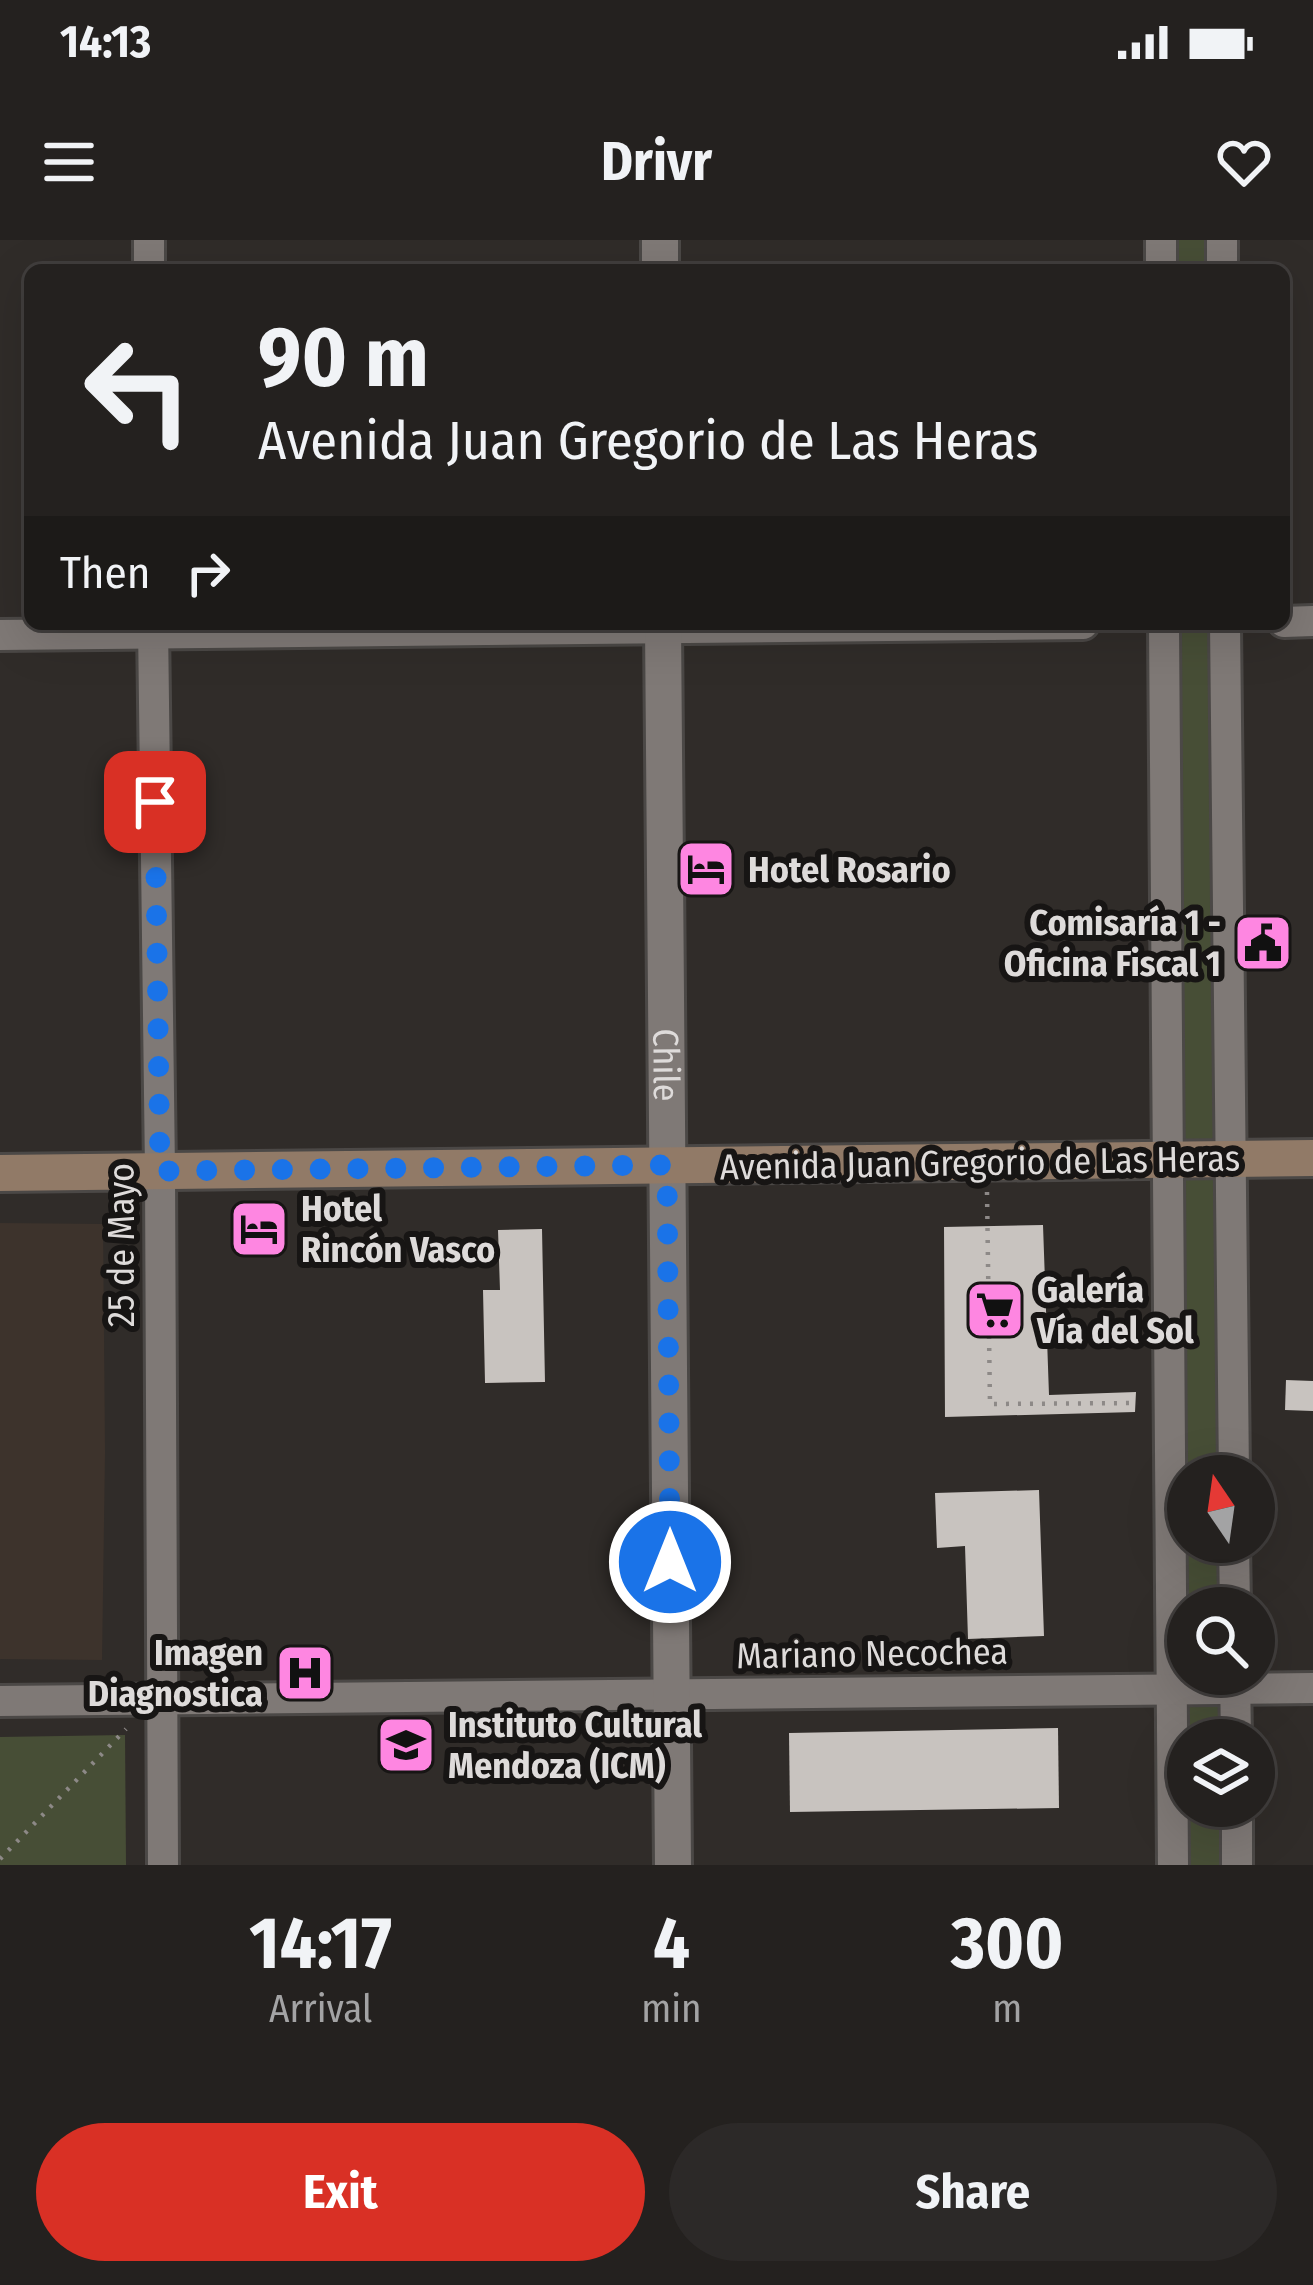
<!DOCTYPE html>
<meta charset="utf-8">
<style>
body{margin:0;font-family:"Fira Sans Condensed",sans-serif;background:#2c2928;color:#f1f3f6;height:100vh;display:flex;flex-direction:column;font-size:45px;white-space:nowrap}
*{box-sizing:border-box;margin:0}
p{font-size:39px;color:#a3a3a4}
.icon{flex:none;width:66px;height:66px;fill:none;stroke:currentColor;stroke-width:2;stroke-linecap:round;stroke-linejoin:round}
.map{position:relative;height:1625px;overflow:hidden}
.drawer{display:flex;flex-direction:column;background:#24211f;flex:1}
.drawer>*{flex:none}
.banner{position:absolute;left:24px;top:24px;width:1266px;height:366px;border-radius:18px;box-shadow:0 12px 48px #0002,0 0 0 3px #413e3d;background:#24211f;color:#f1f3f6;overflow:hidden}
.needle{width:78px;rotate:347deg}
.fabs{position:absolute;left:1167px;top:1215px;display:grid;gap:24px}
.fabs a{display:grid;place-items:center;width:108px;height:108px;border-radius:50%;background:#24211f;box-shadow:0 12px 48px #0002,0 0 0 3px #413e3d;font-size:60px}
.pin{position:absolute;display:grid;place-items:center;width:102px;height:102px;color:#fff;margin:-51px;border-radius:24px;box-shadow:0 6px 18px #0006}
.me{position:absolute;width:132px;margin:-66px;rotate:0deg;stroke-linejoin:round;filter:drop-shadow(0 0 9px #0008)}
.turn{display:flex;align-items:center;gap:42px;height:252px;padding:0 36px;font-size:54px}
.turn .icon{width:156px;height:156px;stroke-width:2.5}
.turn b{display:block;font-size:84px;line-height:102px}
.then{display:flex;align-items:center;height:114px;padding:0 36px;background:#0003;gap:24px;font-size:45px}
.eta{display:flex;justify-content:space-evenly;align-items:center;height:204px;text-align:center}
.eta b{font-size:72px;font-weight:700;line-height:84px}
.action{display:flex;gap:24px;margin-top:auto;padding:24px 36px}
.action a{flex:1;height:138px;border-radius:72px;background:#d93025;color:#fff;font-size:48px;font-weight:700;line-height:138px;text-align:center}
.action a+a{background:#2c2928;color:#f1f3f6}
.status{display:flex;justify-content:space-between;align-items:center;height:84px;padding:0 60px;background:#24211f;direction:ltr}
.status svg{height:33px;fill:currentColor}
header{display:flex;justify-content:space-between;align-items:center;height:156px;padding:0 36px;background:#24211f;font-size:54px;font-weight:700}
.map>svg:first-child{display:block}
</style>
<div class="status"><b>14:13</b><svg viewBox="0 0 49 12"><path d="M0 12V9h3v3zM5 12V6h3v6zM10 12V3h3v9zM15 12V0h3v12zM26 1h20v11H26zM47 4h2v5h-2z"/></svg></div>
<header><svg class="icon" aria-label="menu" viewBox="0 0 24 24"><path d="M4 6h16M4 12h16M4 18h16"/></svg>Drivr<svg class="icon" aria-label="heart" viewBox="0 0 24 24"><path d="M12 20l-8-8c-3-5 5-10 8-4 3-6 11-1 8 4z"/></svg></header>
<div class="map">
<svg width="1313" height="1625" viewBox="0 0 1313 1625">
<rect width="100%" height="100%" fill="#302c29"/>
<path fill="#3d332c" d="M0 983 103 984 105 1212 102 1420 0 1419Z"/>
<g fill="#474e36">
<rect x="1161" y="0" width="61" height="30"/>
<path d="M1164 384H1225L1234 1236H1188V1302H1234L1235 1368H1188V1434H1235L1236 1500H1188V1566H1237V1625H1173Z"/>
<path d="M125 1495 126 1625H0V1497Z"/>
</g>
<g fill="#c8c3bf">
<path d="M1043 985 1049 1155 1136 1152 1135 1172 945 1177 944 987Z"/>
<path d="M542 989 545 1142 485 1143 483 1050H500L498 990Z"/>
<path d="M1286 1140 1313 1141V1171L1285 1170Z"/>
<path d="M1039 1250 1044 1396 968 1399 965 1306 937 1308 935 1253Z"/>
<path d="M1058 1488 1059 1568 790 1572 789 1493Z"/>
</g>
<g fill="none" stroke-linecap="round" stroke-linejoin="round">
<g stroke="#4b4846" stroke-width="36">
<g id="minor">
<path d="M149 0V30"/>
<path d="M1161 0V30"/>
<path d="M1222 0V30"/>
<path d="M1284 382 1313 381"/>
<path d="M153 384 160 931 163 1625"/>
<path d="M1164 384 1173 1625"/>
<path d="M1225 384 1234 1236"/>
<path d="M0 395 1083 384"/>
<path d="M1234 1302 1235 1368"/>
<path d="M1235 1434 1236 1500"/>
<path d="M0 1461 1313 1448"/>
<path d="M1237 1566V1625"/>
</g>
</g>
<g stroke="#4b4846" stroke-width="42">
<g id="tertiary">
<path d="M660 0V30"/>
<path id="s1" d="M663 384 673 1625"/>
</g>
</g>
<g stroke="#4b4846" stroke-width="42">
<path id="secondary" d="M0 933 1313 918"/>
</g>
<g stroke="#8d8987" stroke-width="4.5" stroke-dasharray="3 9" stroke-linecap="butt">
<path d="M987 952 990 1164 1138 1163"/>
<path d="M0 1619 126 1489"/>
</g>
<use href="#minor" stroke="#7f7976" stroke-width="30"/>
<use href="#tertiary" stroke="#7f7976" stroke-width="36"/>
<use href="#secondary" stroke="#917a67" stroke-width="36"/>
</g>
<g fill="none" stroke-linecap="round" stroke-linejoin="round">
<path stroke="#1a73e8" stroke-width="21" stroke-dasharray="0 37.8" d="M155 562 160 931 667 925 670 1322"/>
</g>
<defs>
<g id="hotel-square" transform="scale(3)"><rect x="-9" y="-9" width="18" height="18" rx="4" fill="#fe86e1" stroke="#171514"/><path d="M-6-4.5h1.5V1H6V5H4.5V3h-9V5H-6ZM-4 0a1.8 1.8 0 1 1 3.6 0ZM.5 0V-2.5h3Q6-2.5 6 0Z" fill="#111"/></g>
<g id="civic-square" transform="scale(3)"><rect x="-9" y="-9" width="18" height="18" rx="4" fill="#fe86e1" stroke="#171514"/><path d="M-.6-6.5H3V-4.5H.6V-3L4-1V1h2V6H-6V1h2V-1L-.6-3ZM-1.2 2.5V6h2.4V2.5Z" fill="#111"/></g>
<g id="supermarket-square" transform="scale(3)"><rect x="-9" y="-9" width="18" height="18" rx="4" fill="#fe86e1" stroke="#171514"/><path d="M-6-5.5h2.5l.6 2H6L4.5 2H-2.5L-4.4-4H-6ZM-1.5 3.2a1.3 1.3 0 1 0 .1 0ZM3 3.2a1.3 1.3 0 1 0 .1 0Z" fill="#111"/></g>
<g id="hospital-square" transform="scale(3)"><rect x="-9" y="-9" width="18" height="18" rx="4" fill="#fe86e1" stroke="#171514"/><path d="M-5-5h3v3.5h4V-5h3V5h-3V1.5h-4V5h-3Z" fill="#111"/></g>
<g id="university-square" transform="scale(3)"><rect x="-9" y="-9" width="18" height="18" rx="4" fill="#fe86e1" stroke="#171514"/><path d="M0-5L7-2L0 1L-7-2ZM-4 1L0 2.5L4 1V4Q0 6-4 4Z" fill="#111"/></g>
</defs>
<g fill-rule="evenodd">
<use href="#hotel-square" x="706" y="629"/>
<use href="#civic-square" x="1263" y="703"/>
<use href="#hotel-square" x="259" y="989"/>
<use href="#supermarket-square" x="995" y="1070"/>
<use href="#hospital-square" x="305" y="1433"/>
<use href="#university-square" x="406" y="1505"/>
</g>
<g text-anchor="middle" stroke-width="12" stroke-linejoin="round" paint-order="stroke">
<g font-size="36" font-weight="bold" fill="#dedbda" stroke="#171514" text-anchor="start">
<text x="748" y="642">Hotel Rosario</text>
<text x="1221" y="695" text-anchor="end">Comisaría 1 -<tspan x="1221" dy="41">Oficina Fiscal 1</tspan></text>
<text x="301" y="981">Hotel<tspan x="301" dy="41">Rincón Vasco</tspan></text>
<text x="1037" y="1062">Galería<tspan x="1037" dy="41">Vía del Sol</tspan></text>
<text x="263" y="1425" text-anchor="end">Imagen<tspan x="263" dy="41">Diagnostica</tspan></text>
<text x="448" y="1497">Instituto Cultural<tspan x="448" dy="41">Mendoza (ICM)</tspan></text>
</g>
<g font-size="36" fill="#dedbda" stroke="#171514">
<text dy="13" stroke="none"><textPath href="#s1" startOffset="441">Chile</textPath></text>
<text transform="translate(980 922) rotate(-1)" y="13">Avenida Juan Gregorio de Las Heras</text>
<text transform="translate(121 1005) rotate(-90)" y="13">25 de Mayo</text>
<text transform="translate(872 1413) rotate(-1)" y="13">Mariano Necochea</text>
</g>
</g>
</svg>
<div class="fabs">
<a><svg class="needle" viewBox="-14 -14 28 28"><path d="M0-13l5 13h-10z" fill="#e53935"/><path d="M0 13l5-13h-10z" fill="#a3a3a4"/></svg></a>
<a><svg class="icon" aria-label="search" viewBox="0 0 24 24"><circle cx="10" cy="10" r="6"/><path d="M15 15l6 6"/></svg></a>
<a><svg class="icon" aria-label="layers" viewBox="0 0 24 24"><path d="M12 4l9 5-9 5-9-5zM3 14l9 5 9-5"/></svg></a>
</div>
<div class="pin" style="left:155px;top:562px;background:#d93025"><svg class="icon" aria-label="arrive" viewBox="0 0 24 24"><path d="M6 21V4h12l-3 4 3 4H6"/></svg></div>
<svg class="me" style="left:670px;top:1322px" viewBox="-20 -20 40 40"><circle r="17" fill="#1a73e8" stroke="#fff" stroke-width="3"/><path d="M0-11L8 9 0 5-8 9z" fill="#fff"/></svg>
<div class="banner">
<div class="turn"><svg class="icon" aria-label="left" viewBox="0 0 24 24"><path d="M17 20v-9H6M10 6l-5 5 5 5"/></svg><div><b>90 m</b>Avenida Juan Gregorio de Las Heras</div></div>
<div class="then">Then<svg class="icon" aria-label="right" viewBox="0 0 24 24"><path d="M7 20v-9h11M14 6l5 5-5 5"/></svg></div>
</div>
</div>
<section class="drawer">
<div class="eta">
<div><b>14:17</b><p>Arrival</p></div>
<div><b>4</b><p>min</p></div>
<div><b>300</b><p>m</p></div>
</div>
<div class="action"><a>Exit</a><a>Share</a></div>
</section>
